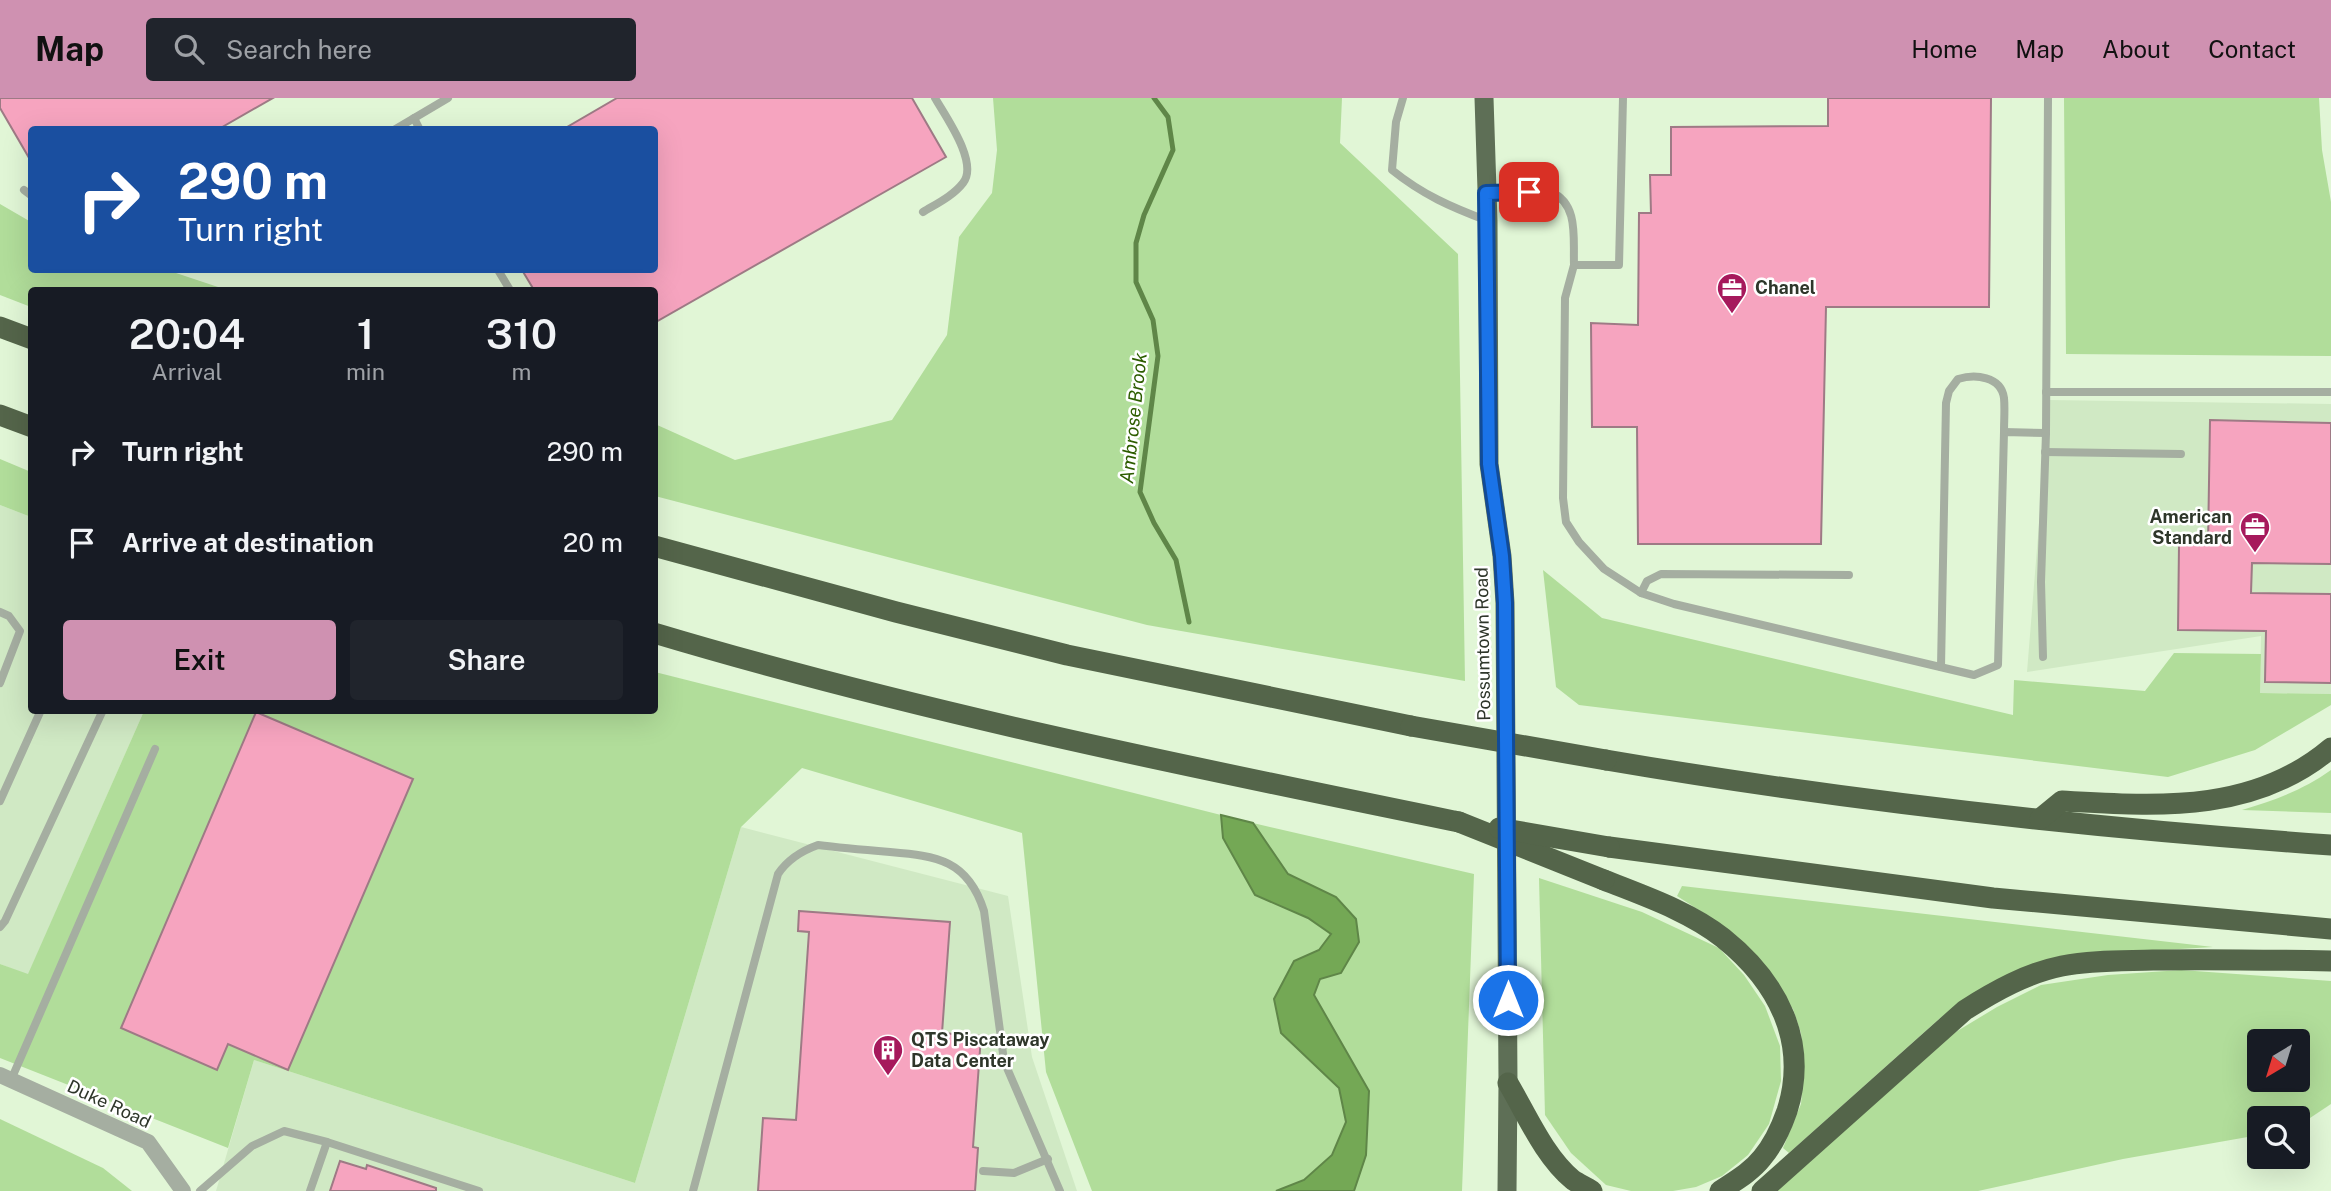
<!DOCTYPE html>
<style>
body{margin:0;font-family:"Public Sans",sans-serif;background:#20242c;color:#f1f3f6;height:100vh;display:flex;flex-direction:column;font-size:26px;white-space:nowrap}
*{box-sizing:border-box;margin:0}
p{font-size:23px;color:#9ea1a6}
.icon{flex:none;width:38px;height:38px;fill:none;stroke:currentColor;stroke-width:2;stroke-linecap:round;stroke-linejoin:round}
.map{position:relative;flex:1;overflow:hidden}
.side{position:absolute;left:28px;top:189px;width:630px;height:427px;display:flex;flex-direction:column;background:#171b24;border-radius:7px;box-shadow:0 7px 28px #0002}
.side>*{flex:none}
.top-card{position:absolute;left:28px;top:28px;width:630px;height:147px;border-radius:7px;box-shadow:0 7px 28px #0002;background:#1a4fa0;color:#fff;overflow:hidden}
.needle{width:46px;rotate:218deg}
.fabs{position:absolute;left:2247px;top:931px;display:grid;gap:14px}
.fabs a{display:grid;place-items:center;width:63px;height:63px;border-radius:7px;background:#171b24;box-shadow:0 7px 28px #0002;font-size:35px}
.pin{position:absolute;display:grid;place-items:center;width:60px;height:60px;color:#fff;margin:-30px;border-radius:14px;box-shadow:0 4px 10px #0006}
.me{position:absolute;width:77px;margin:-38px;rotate:0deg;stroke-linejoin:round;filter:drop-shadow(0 0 5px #0008)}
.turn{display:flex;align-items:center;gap:24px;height:147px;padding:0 35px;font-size:32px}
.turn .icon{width:91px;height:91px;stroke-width:2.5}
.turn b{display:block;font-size:49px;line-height:60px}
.eta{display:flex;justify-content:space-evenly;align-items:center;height:119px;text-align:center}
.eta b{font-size:42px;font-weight:600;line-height:49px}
.action{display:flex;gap:14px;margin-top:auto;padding:14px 35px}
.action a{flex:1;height:80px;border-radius:7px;background:#cf91b1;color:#111;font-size:28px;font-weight:600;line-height:80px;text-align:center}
.action a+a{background:#20242c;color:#f1f3f6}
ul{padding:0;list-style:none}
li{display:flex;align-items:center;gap:21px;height:91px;padding:0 35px}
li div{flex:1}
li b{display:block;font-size:26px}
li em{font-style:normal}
header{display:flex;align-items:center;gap:42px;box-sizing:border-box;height:98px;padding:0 35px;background:#cf91b1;color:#111}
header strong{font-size:33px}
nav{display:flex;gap:38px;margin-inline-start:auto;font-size:24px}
.search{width:490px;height:63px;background:#20242c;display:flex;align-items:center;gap:18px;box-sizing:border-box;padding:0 24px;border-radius:7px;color:#9ea1a6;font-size:26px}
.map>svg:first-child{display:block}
</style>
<header>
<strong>Map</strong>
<div class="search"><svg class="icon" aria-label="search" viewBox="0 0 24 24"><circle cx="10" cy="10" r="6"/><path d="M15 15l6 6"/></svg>Search here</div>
<nav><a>Home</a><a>Map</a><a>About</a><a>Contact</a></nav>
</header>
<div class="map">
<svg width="2331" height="1093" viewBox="0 0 2331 1093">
<rect width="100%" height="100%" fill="#e1f6d6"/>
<g fill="#d0e9c4">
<path d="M2049 302 2331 306V596L2260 595 2261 538 2027 574Z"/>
<path d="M0 407 31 419 32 612 144 613 28 877 0 866Z"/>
<path d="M741 729 1008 798 1032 959 1077 1093H216L254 962 635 1085Z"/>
</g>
<g fill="#b1dd9a" fill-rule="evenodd">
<path d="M993 0H1342L1340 45 1458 156 1465 583 1147 527 655 398V326L735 362 892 322 947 237 959 139 992 95 997 52Z"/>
<path d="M2064 0H2319L2322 52 2331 104V258L2066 256Z"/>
<path d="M0 106 31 124 32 172H167L227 192H32L31 209 0 197Z"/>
<path d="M0 361 31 374V419L0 407Z"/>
<path d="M1543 472 1602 520 2013 617 2014 582 2145 593 2174 555 2261 556 2260 595 2331 596V607L2255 652 2168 679 1579 607 1556 589Z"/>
<path d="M655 574 1221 717 1224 740 1255 797 1308 820 1331 836 1319 852 1294 863 1281 935 1339 990 1346 1024 1332 1057 1304 1082 1276 1093H1092L1046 974 1022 735 802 670 741 729 635 1085 254 962 228 1050 0 960V866L28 876 144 613 654 612Z"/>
<path d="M2331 672V715L2242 712C2275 702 2303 692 2331 672Z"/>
<path d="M1253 725 1474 776 1462 1093H1354L1366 1057 1369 993 1314 897 1320 881 1341 874 1336 799 1288 776Z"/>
<path d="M1539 780 1642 814 1719 850 1744 877 1765 908 1780 948 1781 983 1769 1026 1748 1057 1722 1078 1696 1089 1673 1093H1631L1606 1087 1571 1055 1545 1017Z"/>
<path d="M1682 788 2213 849 2130 854 1962 903 1939 921 1789 1055 1783 1050 1801 1006 1804 972 1801 935 1793 911 1716 823 1677 798Z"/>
<path d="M2181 872 2331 883V1006L2298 1028V1020H2259V1037L2123 1061 1978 1093H1777L1954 935 1997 909 2041 887 2108 877ZM2259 943H2298V982H2259Z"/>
<path d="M0 1021 103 1070 132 1093H0Z"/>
</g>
<path fill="#74a855" stroke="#5f8648" stroke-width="2" d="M1221 717 1253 725 1288 776 1336 799 1356 821 1359 844 1341 875 1320 881 1314 897 1369 993 1366 1057 1354 1093H1276L1304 1082 1332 1057 1346 1024 1339 990 1281 935 1274 901 1294 863 1319 852 1331 836 1308 820 1255 797 1223 740Z"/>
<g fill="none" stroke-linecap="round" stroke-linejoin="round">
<path stroke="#5f8648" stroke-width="5" d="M1154 0 1168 19 1173 52 1144 117 1136 145V184L1153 222 1158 258 1140 394 1154 425 1176 462 1189 524"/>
</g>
<g fill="#f6a4bf" stroke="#9e7a85" stroke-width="2">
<path d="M0 0H273L217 32H32V65L0 10Z"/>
<path d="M617 0H912L946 59 654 225V192H534L522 172H654V32H562Z"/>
<path d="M1828 0H1991L1989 209H1826L1821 446H1638L1637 329H1592L1591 225 1638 227 1639 115H1651L1650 77H1671V29L1828 28Z"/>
<path d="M2210 322 2331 325V466L2252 465 2251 495 2331 496V585L2265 584 2266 533 2178 532 2179 447H2208Z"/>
<path d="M256 614 413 681 288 972 228 946 217 972 121 930Z"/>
<path d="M799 813 950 824 942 935 981 938 973 1049 978 1050 975 1093H758L763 1020 796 1022 809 834 798 833Z"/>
<path d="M340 1063 366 1071 367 1067 436 1090V1093H330Z"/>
</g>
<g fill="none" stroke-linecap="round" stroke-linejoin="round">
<g stroke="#a5aea1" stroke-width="8">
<path d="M1403 0 1396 24 1392 72C1423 97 1451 109 1488 123"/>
<path d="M414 20 420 32"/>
<path d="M394 32 448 0"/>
<path d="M24 92 32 98"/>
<path d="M1487 95 1551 94C1579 106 1573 140 1574 167H1619L1623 0"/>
<path d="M923 114C936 106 953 98 963 85 979 65 946 19 935 0"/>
<path d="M1574 167 1565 200 1563 400 1566 424 1579 444 1604 471 1641 495 1674 506 1974 577 1998 567 2004 334 2046 335 2048 0"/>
<path d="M498 172 510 192"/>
<path d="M2046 294H2331"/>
<path d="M2045 354 2181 356"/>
<path d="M1641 495 1647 483 1661 476 1849 477"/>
<path d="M0 514 9 518 20 533 0 585"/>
<path d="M2043 559 2041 484 2046 335"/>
<path d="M1941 569 1946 305 1949 293 1958 281C1975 276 2001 278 2004 300 2005 310 2004 323 2004 334"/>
<path d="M0 703 41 612"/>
<path d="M0 829 5 823 103 612"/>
<path d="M11 982 155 651"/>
<path d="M983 1073 1014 1075 1048 1061"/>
<path d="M200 1093 252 1048 284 1033 327 1044 479 1093"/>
<path d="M310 1093 327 1044"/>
<path d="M693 1093 778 776C788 761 801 753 818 747 842 750 866 752 890 754 937 758 968 762 984 813L1004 963 1060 1093"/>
</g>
<path stroke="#a5aea1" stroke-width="16" d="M0 977 148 1044 183 1093"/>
<path stroke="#5e6f56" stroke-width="19" d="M1484 0 1488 123 1489 366 1502 458 1505 505 1508 985 1507 1093"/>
<g stroke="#54654a" stroke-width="21">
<path d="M0 229 32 241"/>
<path d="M0 317 32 329"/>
<path d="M654 448 896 514 1067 557 1411 628"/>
<path d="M654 535C918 614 1189 669 1459 724"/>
<path d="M1606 662C1846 703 2088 730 2331 747"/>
<path d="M2040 721 2062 703C2158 708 2253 716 2331 650"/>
<path d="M1609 749 1993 800 2331 831"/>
<path d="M1604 782C1644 798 1689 813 1723 840 1778 884 1809 944 1787 1013 1781 1030 1774 1046 1762 1060 1751 1074 1735 1083 1720 1093"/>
<path d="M1508 985C1527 1017 1544 1058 1573 1082 1579 1086 1586 1089 1592 1093"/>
<path d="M1762 1093 1965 912C1995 893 2027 875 2062 868 2092 862 2124 863 2153 862 2213 861 2272 862 2331 863"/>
</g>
<g stroke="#54654a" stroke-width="21">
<path d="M1411 628 1606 662"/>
<path d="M1459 724 1604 782"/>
<path d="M1499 730 1609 749"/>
</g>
</g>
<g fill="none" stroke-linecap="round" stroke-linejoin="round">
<g stroke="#114b97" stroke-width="18">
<path id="route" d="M1508 902 1505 505 1502 458 1489 366 1486 95 1529 94"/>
</g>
<use href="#route" stroke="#1a73e8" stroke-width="12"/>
</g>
<defs>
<g id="office-pin" transform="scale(1.575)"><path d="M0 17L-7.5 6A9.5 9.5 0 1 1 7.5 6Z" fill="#a6195c" stroke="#fff"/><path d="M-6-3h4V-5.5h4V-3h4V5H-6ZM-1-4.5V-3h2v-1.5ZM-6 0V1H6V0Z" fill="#fff"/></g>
<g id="building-pin" transform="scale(1.575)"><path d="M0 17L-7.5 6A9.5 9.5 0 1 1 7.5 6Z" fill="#a6195c" stroke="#fff"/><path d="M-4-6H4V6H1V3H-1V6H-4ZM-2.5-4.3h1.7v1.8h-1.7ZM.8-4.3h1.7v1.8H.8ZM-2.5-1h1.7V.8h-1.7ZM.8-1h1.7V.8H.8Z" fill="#fff"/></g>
</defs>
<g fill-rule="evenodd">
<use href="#office-pin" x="1732" y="190"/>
<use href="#office-pin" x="2255" y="429"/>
<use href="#building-pin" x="888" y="952"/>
</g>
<g text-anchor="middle" stroke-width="5" stroke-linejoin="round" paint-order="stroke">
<g font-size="18" font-weight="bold" fill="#2e362a" stroke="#fff" text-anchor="start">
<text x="1755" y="196">Chanel</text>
<text x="2232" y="425" text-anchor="end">American<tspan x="2232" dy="21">Standard</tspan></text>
<text x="911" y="948">QTS Piscataway<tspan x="911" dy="21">Data Center</tspan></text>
</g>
<g font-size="18" fill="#2e362a" stroke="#fff">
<text transform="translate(1483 546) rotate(-91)" y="6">Possumtown Road</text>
<text transform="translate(109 1006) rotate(25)" y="6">Duke Road</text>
</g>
<g font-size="19" font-style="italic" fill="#2d5d00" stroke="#fff">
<text transform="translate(1133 320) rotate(-84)" y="7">Ambrose Brook</text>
</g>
</g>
</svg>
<div class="fabs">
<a><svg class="needle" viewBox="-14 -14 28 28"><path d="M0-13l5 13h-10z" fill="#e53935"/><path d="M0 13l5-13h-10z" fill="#9ea1a6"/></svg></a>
<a><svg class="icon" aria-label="search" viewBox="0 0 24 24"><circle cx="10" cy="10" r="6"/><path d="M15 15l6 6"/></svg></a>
</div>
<div class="pin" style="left:1529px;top:94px;background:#d93025"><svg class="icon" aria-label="arrive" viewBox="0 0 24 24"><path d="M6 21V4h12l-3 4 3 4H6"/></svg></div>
<svg class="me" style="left:1508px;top:902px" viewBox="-20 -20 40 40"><circle r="17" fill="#1a73e8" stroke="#fff" stroke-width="3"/><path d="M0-11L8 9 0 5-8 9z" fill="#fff"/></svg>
<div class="top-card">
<div class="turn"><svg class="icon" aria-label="right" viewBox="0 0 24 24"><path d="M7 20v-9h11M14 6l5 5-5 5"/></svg><div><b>290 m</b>Turn right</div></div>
</div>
<section class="side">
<div class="eta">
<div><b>20:04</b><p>Arrival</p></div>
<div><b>1</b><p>min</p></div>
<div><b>310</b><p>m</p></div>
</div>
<ul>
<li><svg class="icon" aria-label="right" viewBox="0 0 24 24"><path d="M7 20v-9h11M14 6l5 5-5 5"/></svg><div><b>Turn right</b></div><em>290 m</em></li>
<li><svg class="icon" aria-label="arrive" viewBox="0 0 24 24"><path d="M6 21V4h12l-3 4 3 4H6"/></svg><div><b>Arrive at destination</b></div><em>20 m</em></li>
</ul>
<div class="action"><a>Exit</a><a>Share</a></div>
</section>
</div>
